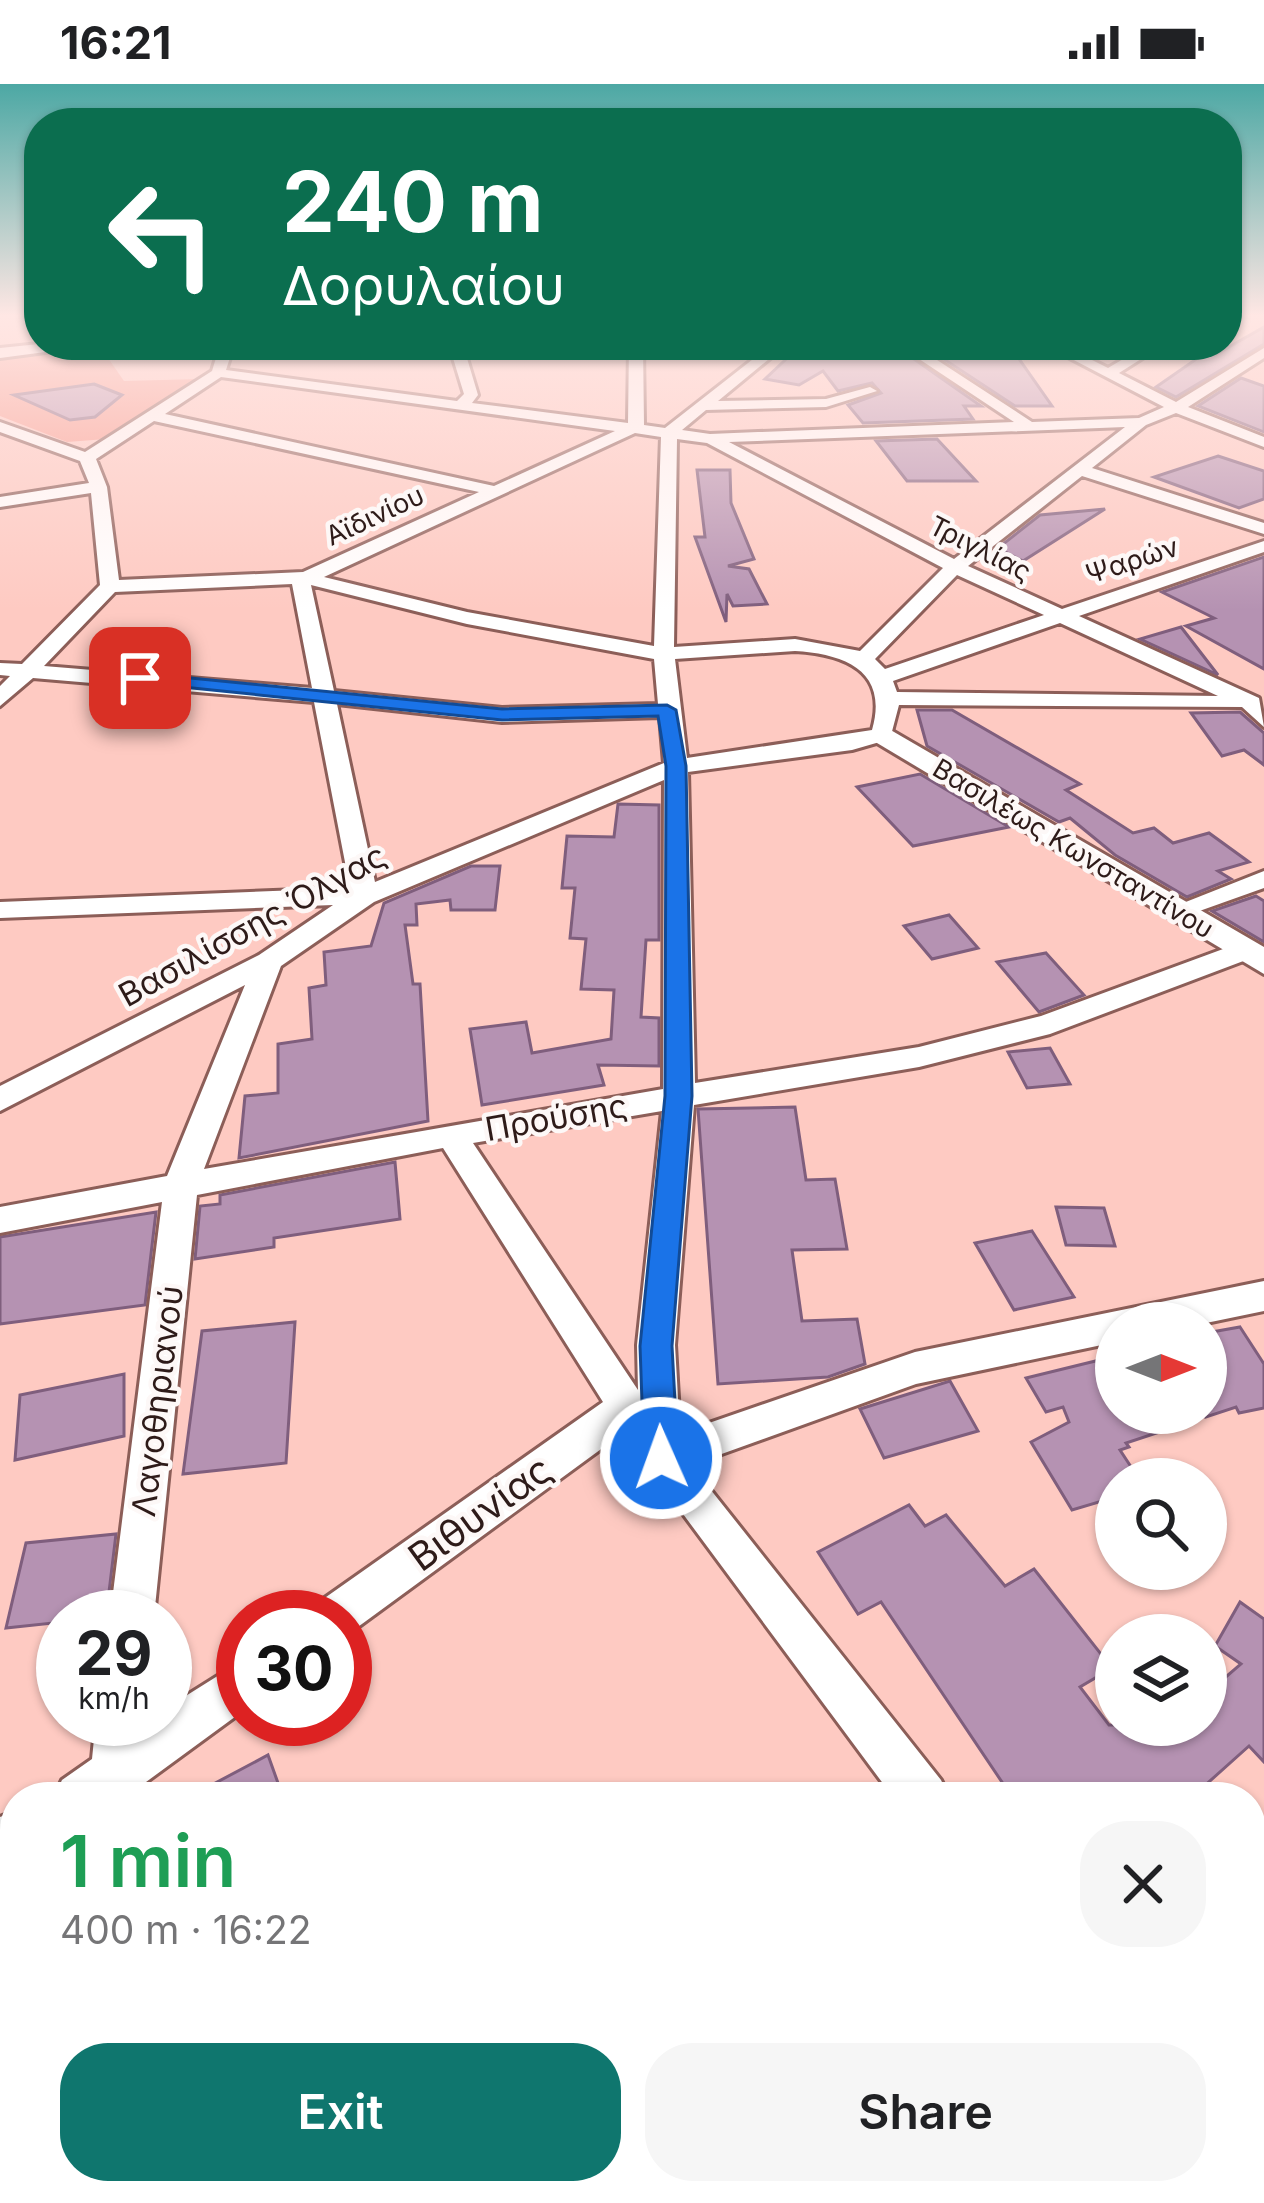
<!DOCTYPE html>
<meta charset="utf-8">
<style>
body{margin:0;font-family:Inter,sans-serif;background:#f6f6f6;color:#202124;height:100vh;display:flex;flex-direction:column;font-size:45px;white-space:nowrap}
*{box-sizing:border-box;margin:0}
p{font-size:39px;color:#757577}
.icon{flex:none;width:66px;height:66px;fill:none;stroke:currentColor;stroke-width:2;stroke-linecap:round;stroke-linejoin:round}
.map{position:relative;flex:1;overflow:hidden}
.panel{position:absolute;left:0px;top:1698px;width:1266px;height:423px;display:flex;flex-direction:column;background:#fff;border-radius:48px 48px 0 0;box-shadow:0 3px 9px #0004}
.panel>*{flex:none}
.top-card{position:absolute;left:24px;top:24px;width:1218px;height:252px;border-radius:48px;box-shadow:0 3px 9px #0004;background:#0b6e4f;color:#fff;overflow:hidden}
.needle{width:78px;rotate:90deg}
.buttons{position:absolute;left:1095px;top:1218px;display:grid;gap:24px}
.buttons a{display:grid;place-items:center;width:132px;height:132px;border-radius:50%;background:#fff;box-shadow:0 3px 9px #0004;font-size:60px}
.speed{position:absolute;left:36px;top:1506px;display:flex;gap:24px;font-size:60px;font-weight:700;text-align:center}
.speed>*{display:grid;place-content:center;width:156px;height:156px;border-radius:50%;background:#fff;box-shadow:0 3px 9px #0004;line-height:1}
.speed small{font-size:30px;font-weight:400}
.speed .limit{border:18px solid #d22;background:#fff;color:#111}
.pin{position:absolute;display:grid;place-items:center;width:102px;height:102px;color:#fff;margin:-51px;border-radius:24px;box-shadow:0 6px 18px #0006}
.me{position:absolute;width:132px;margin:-66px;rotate:358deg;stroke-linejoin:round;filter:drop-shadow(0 0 9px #0008)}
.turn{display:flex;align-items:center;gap:42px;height:252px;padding:0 60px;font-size:54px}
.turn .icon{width:156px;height:156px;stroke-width:2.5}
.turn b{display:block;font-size:84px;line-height:102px}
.round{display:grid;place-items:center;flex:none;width:126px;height:126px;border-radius:48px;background:#f6f6f6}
.overview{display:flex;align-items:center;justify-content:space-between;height:204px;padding:0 60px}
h1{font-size:72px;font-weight:600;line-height:90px;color:#1e9e55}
.button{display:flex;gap:24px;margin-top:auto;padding:24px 60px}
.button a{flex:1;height:138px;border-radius:48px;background:#0f766e;color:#fff;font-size:48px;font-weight:600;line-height:138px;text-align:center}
.button a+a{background:#f6f6f6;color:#202124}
.status{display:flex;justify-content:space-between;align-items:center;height:84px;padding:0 60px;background:#fff;direction:ltr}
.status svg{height:33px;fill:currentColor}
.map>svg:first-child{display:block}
</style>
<div class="status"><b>16:21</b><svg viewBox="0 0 49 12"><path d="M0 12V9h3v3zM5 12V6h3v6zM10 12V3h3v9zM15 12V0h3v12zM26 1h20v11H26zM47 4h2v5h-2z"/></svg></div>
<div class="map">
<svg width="1264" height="2119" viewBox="0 0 1264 2119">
<rect width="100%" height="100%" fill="#fecac2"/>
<path fill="#f7988b" d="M137 261H215V267L108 274 124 297 201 295 106 355 67 358 0 332V273Z"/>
<g fill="#b592b2" stroke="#7f5e7d" stroke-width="3">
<path d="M1264 243V260L1176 313 1156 303 1205 269 1215 271Z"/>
<path d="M894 261 981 322H964L973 335 863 339 848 321 881 309 872 299 838 307 823 287 799 301 765 295 798 264 844 270Z"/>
<path d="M1010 262 1052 322H1015L933 268Z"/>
<path d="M1241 294 1264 302V348L1198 322Z"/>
<path d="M94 300 122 311 95 333 70 336 14 311Z"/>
<path d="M937 355 976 397H907L876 357Z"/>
<path d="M1218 372 1264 387V415L1239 424 1154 393Z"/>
<path d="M697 386H730L731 419 754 475 728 482 749 485 767 520 733 522 727 510 726 538 695 453H705Z"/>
<path d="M1105 425 1023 477 998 464 1040 431Z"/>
<path d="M1264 473V585L1186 542 1214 534 1162 508Z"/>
<path d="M1181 543 1218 591 1140 555Z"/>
<path d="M917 626H952L1080 700 1066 706 1133 749 1154 744 1173 759 1209 749 1249 778 1218 787 1231 795 1187 813 1115 771 1070 734 1059 738 927 662Z"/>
<path d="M1240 628 1264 649V681L1244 666 1222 672 1191 629Z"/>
<path d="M920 690 1009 743 913 762 857 703Z"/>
<path d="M618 720 659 721V856H646L641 933 659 934V982L598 981 604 1001 482 1021 470 945 526 938 532 969 611 955 614 906 581 905 586 855 570 854 575 804H562L567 752 614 753Z"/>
<path d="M471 782H500L495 826H451L450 816 416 820 417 841H405L413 900H420L428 1037 239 1074 245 1012 278 1009V960L312 955 309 904 326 901 324 868 371 862 384 819Z"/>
<path d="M1256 812 1264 817V858L1212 827Z"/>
<path d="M949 831 978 864 932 875 904 842Z"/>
<path d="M1046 869 1084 911 1039 928 997 878Z"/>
<path d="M1050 964 1070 1000 1027 1004 1008 968Z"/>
<path d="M795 1023 806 1096 835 1095 847 1165 792 1166 802 1237 857 1235 865 1280 828 1293 718 1300 698 1025Z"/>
<path d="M395 1078 400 1135 274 1154V1163L195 1175 200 1122 220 1120V1111Z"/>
<path d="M1056 1123 1104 1124 1115 1162 1066 1161Z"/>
<path d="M156 1128 145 1221 0 1240V1153Z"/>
<path d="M1032 1147 1074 1213 1014 1226 975 1159Z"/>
<path d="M295 1238 286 1379 183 1390 202 1247Z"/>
<path d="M1240 1243 1264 1280V1324L1239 1329 1236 1323 1206 1333V1249Z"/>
<path d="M1116 1272V1329H1198L1199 1335 1126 1359 1129 1363 1120 1366 1139 1395H1116V1413L1072 1426 1031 1358 1069 1338 1063 1323 1046 1328 1026 1294Z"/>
<path d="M124 1290V1352L15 1376 20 1311Z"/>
<path d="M950 1297 978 1347 884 1374 860 1325Z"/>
<path d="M909 1421 925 1442 946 1431 1005 1502 1034 1485 1112 1584 1080 1603 1109 1641H1206V1610L1241 1580 1215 1562 1240 1518 1264 1535V1678L1249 1662 1192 1713H1012L881 1518 858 1530 818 1468Z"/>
<path d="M116 1450 106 1533H63V1538L6 1544 26 1459Z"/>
<path d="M268 1671 283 1713H189Z"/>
</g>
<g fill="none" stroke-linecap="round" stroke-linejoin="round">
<g stroke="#8c5e58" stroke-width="6">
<g id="minor">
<path d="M220 261H234L226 286 457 317 464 310 449 261H463L478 311 472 319 628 339 629 261H643L644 341 665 344 771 261H786L718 317 826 315 870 303 877 307 826 323 706 326 682 346 710 350 1014 338 898 261H914L1032 338 1139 334 1164 323 1045 261H1062L1108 284 1147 261H1163L1119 289 1176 318 1264 264V274L1188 323 1264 353V363L1176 329 1146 341 1092 384 1264 439V450L1082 392 968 482 1062 525 1264 457V468L1079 532 1259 614 1264 643 1242 623 899 621 890 655 852 666 688 688 695 999 919 963 1041 932 1234 861 1244 858 1258 867 1254 873 1050 950 919 983 694 1021 675 1261 680 1349 915 1268 1264 1197V1227L1206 1239H1116V1258L916 1300 691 1381 941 1696 949 1713H893L623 1349 351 1548 345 1551V1533H313L319 1518 603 1318 443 1064 197 1111 154 1533H110L162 1118 0 1149V1123L167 1092 245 901 0 1027V1002L259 871 333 821 0 834V818L350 804 314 618 33 594 0 622V602L10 592 0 591V579L22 580 100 501 91 409 0 423V413L89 399 80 377 0 348V338L85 368 212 287ZM221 293 615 347 494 402 165 330ZM154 337 479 408 303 488 119 496 107 403 96 375ZM1125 343 954 475 729 358ZM635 349 661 353 654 562 467 528 324 493ZM677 355 707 359 943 484 860 567 795 555 674 563ZM957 491 1044 531 885 585 875 575ZM292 500 312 604 44 582 115 508ZM311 501 467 540 654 575 658 620 502 624 334 607ZM1060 539 1218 612 897 608 893 597ZM795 567C845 570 889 587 872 646L687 674 675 575ZM337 620 502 638 660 633 664 679 375 798ZM664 696 663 1005 204 1085 281 882 374 818ZM662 1027 637 1261 638 1306 473 1059Z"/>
<path d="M1264 787V804L1177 835 1163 827Z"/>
<path d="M243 1576V1627L131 1709 54 1713 62 1696 92 1675 96 1635H144L143 1640 165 1635V1625Z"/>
<path d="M15 1727V1780L0 1786V1733Z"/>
<path d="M1264 1744V1807L1251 1813V1749Z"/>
<path d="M144 2106H204L209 2119H149Z"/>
<path d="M981 2106H1045L1039 2119H975Z"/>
<path d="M1187 2106H1250L1256 2119H1193Z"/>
</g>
</g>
<g stroke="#8c5e58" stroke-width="6">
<g id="tertiary">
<path d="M39 260V261H98L0 274V264Z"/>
<path d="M882 641 1264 863V890L872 656 867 650Z"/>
</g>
</g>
<use href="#minor" fill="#fff" fill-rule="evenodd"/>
<use href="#tertiary" fill="#fff" fill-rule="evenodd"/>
</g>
<linearGradient id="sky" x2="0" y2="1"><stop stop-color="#4ca8a4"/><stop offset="0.44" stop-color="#ffe7e4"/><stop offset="1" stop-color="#ffe7e4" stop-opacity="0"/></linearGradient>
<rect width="1264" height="526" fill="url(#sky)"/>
<path fill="#1a73e8" stroke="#114b97" stroke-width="3" d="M140 589 502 625 667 621 676 626 686 682 692 1012 672 1262 678 1374 673 1385 661 1389 649 1385 644 1374 640 1262 665 1012 666 682 658 632 502 636 134 598 132 594Z"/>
<g text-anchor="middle" stroke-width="9" stroke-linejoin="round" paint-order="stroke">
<g font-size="27" fill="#2e1b19" stroke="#fdf8f7">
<text transform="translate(375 432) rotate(-25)" y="9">Αϊδινίου</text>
<text transform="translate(980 465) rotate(27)" y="9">Τριγλίας</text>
<text transform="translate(1132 477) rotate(-18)" y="9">Ψαρών</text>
<text transform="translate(1073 765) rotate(31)" y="9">Βασιλέως Κωνσταντίνου</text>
</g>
<g font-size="33" fill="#2e1b19" stroke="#fdf8f7">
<text transform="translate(252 841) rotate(-29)" y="12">Βασιλίσσης Όλγας</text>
<text transform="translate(556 1033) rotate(-10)" y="12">Προύσης</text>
<text transform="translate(157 1317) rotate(-83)" y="12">Λαγοθηριανού</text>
</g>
<g font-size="39" fill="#2e1b19" stroke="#fdf8f7">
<text transform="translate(480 1429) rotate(-36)" y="14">Βιθυνίας</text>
</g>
</g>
</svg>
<div class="buttons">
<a><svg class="needle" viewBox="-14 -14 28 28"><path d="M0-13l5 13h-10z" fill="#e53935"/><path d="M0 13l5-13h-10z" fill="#757577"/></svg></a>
<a><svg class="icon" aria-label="search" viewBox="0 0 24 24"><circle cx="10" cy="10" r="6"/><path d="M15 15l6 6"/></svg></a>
<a><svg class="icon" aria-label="layers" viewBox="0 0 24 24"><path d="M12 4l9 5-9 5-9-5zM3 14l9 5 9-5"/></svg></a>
</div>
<div class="speed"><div>29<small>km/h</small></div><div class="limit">30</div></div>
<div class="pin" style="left:140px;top:594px;background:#d93025"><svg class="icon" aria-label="arrive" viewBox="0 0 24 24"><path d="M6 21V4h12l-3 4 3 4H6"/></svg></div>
<svg class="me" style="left:661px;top:1374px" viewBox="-20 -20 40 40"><circle r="17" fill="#1a73e8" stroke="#fff" stroke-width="3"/><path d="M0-11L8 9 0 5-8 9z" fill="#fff"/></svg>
<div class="top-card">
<div class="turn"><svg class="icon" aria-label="left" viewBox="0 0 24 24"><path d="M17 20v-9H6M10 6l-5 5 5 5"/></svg><div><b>240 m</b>Δορυλαίου</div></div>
</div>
<section class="panel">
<div class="overview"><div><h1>1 min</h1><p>400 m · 16:22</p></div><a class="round"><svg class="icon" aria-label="close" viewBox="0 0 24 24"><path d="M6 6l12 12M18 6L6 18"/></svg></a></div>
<div class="button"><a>Exit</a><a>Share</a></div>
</section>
</div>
